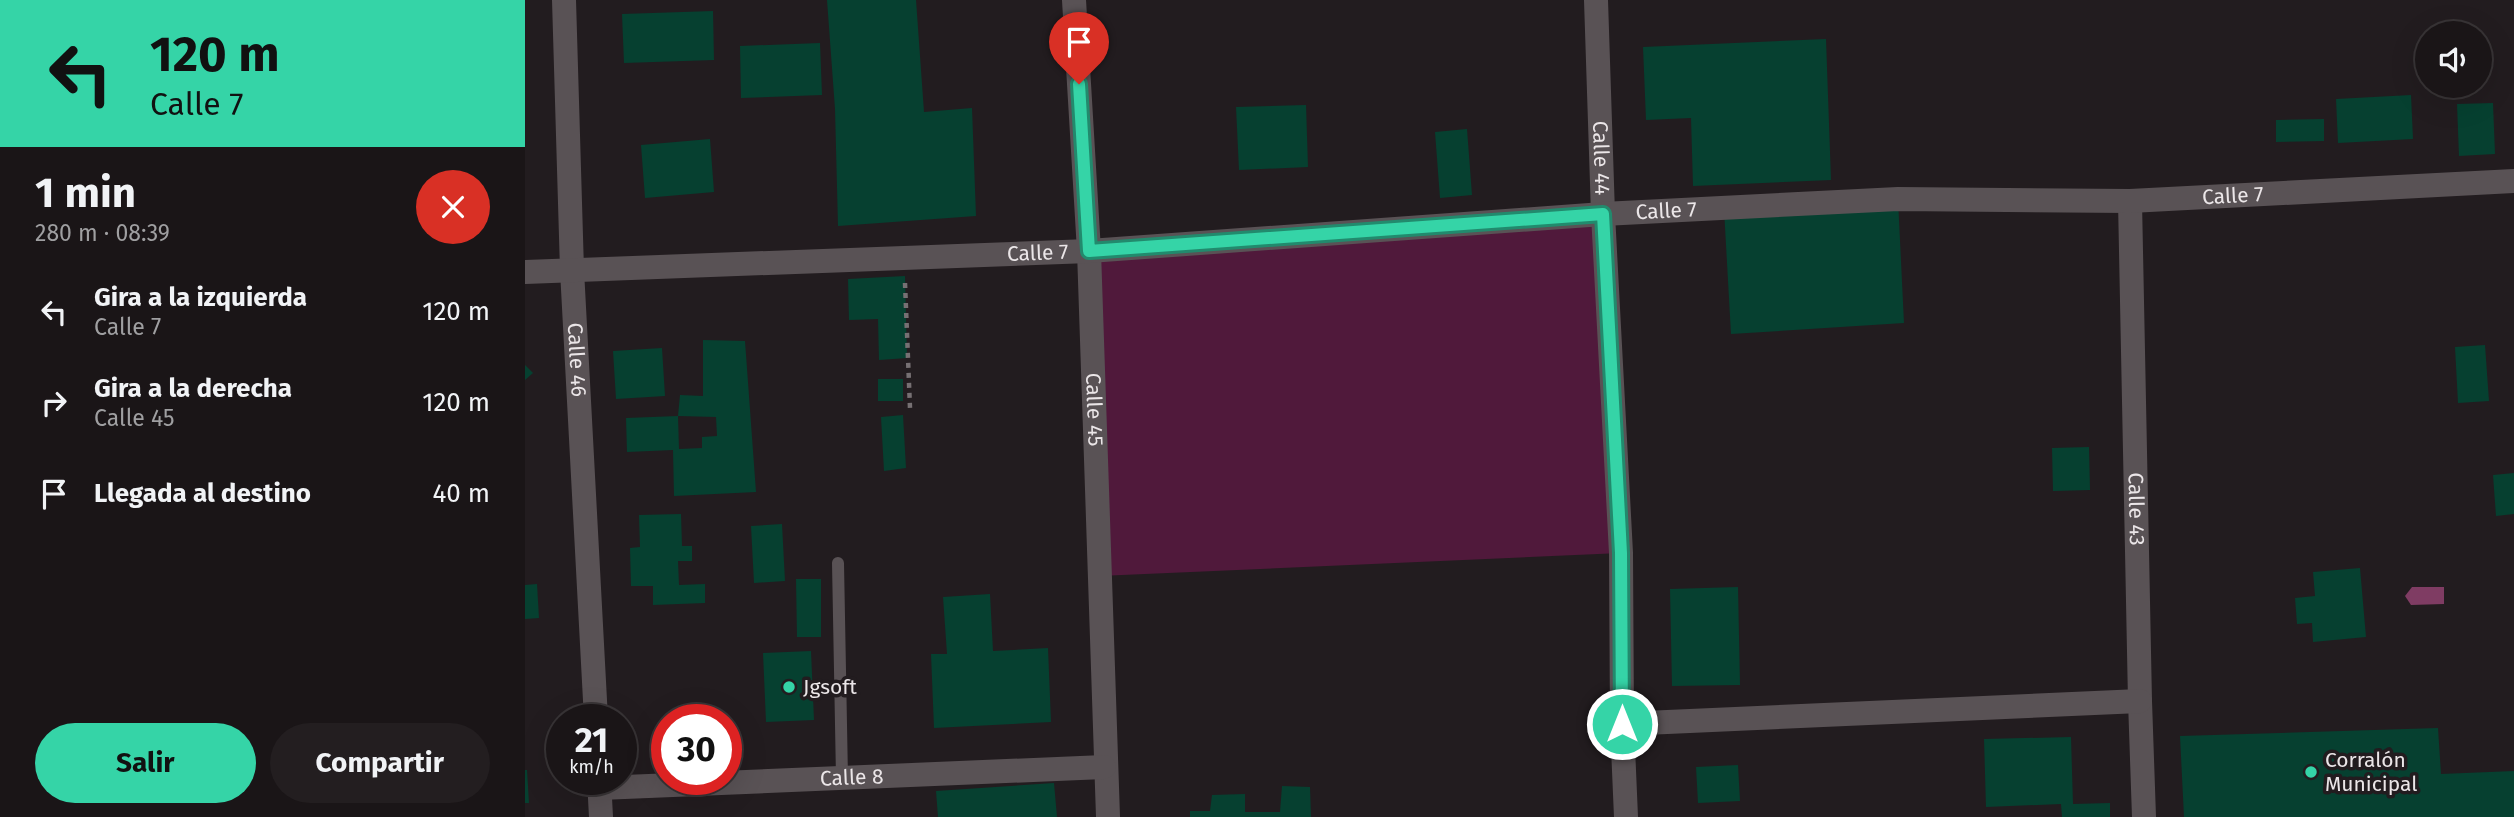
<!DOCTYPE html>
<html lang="es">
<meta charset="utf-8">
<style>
body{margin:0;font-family:"Fira Sans",sans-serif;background:#231e20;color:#f1f3f6;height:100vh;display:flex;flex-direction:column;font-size:26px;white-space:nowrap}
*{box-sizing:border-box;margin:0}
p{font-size:23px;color:#9f9fa1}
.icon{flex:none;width:38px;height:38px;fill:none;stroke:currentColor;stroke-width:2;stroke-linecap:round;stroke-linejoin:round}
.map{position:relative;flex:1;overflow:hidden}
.drawer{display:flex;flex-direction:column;background:#1a1517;width:525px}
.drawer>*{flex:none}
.banner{background:#35d4a7;color:#111;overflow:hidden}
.buttons{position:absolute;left:1890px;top:21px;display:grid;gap:14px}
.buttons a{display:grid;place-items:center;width:77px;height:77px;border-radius:50%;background:#1a1517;box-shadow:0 7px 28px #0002,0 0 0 2px #383436;font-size:35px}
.speed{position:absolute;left:21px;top:704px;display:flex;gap:14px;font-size:35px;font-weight:700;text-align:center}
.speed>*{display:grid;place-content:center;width:91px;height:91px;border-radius:50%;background:#1a1517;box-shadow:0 7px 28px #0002,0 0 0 2px #383436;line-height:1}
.speed small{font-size:18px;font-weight:400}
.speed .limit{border:10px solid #d22;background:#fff;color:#111}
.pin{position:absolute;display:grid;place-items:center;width:60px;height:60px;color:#fff;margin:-72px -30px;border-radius:50% 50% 50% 0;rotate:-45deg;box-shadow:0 0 7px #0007}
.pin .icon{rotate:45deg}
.me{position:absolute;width:77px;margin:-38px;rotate:0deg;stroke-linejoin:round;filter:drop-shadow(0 0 5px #0008)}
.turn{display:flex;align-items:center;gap:24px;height:147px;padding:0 35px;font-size:32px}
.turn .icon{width:91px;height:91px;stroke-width:2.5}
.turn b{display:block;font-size:49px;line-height:60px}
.round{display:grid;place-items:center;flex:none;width:74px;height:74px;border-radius:37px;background:#231e20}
.headline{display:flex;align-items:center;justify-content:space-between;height:119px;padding:0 35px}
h1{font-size:42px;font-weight:700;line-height:52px}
.button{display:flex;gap:14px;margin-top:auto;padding:14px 35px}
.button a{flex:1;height:80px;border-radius:42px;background:#35d4a7;color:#111;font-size:28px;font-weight:700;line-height:80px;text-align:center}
.button a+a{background:#231e20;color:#f1f3f6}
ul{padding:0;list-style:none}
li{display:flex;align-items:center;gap:21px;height:91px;padding:0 35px}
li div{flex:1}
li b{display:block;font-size:26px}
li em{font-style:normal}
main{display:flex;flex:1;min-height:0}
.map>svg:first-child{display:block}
</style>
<main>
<section class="drawer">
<div class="banner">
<div class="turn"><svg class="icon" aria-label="left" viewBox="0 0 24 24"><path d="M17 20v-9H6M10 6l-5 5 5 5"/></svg><div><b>120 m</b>Calle 7</div></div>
</div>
<div class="headline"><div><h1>1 min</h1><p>280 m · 08:39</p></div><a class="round" style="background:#d93025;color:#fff"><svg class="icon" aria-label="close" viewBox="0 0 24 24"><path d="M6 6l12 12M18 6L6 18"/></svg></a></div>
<ul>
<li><svg class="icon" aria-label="left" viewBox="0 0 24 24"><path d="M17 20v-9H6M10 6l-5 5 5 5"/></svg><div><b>Gira a la izquierda</b><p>Calle 7</p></div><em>120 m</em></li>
<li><svg class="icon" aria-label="right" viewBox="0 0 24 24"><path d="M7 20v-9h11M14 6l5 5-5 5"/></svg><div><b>Gira a la derecha</b><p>Calle 45</p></div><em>120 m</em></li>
<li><svg class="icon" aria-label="arrive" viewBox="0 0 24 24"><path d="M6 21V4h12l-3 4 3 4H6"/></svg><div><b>Llegada al destino</b></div><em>40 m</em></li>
</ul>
<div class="button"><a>Salir</a><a>Compartir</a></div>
</section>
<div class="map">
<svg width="1989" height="817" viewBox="0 0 1989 817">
<rect width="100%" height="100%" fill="#221c1f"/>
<path fill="#50193b" d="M1078 214 1096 553 574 576 564 251Z"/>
<path fill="#7f3c63" d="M1887 587H1919V604L1886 605 1880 596Z"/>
<g fill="#064030">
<path d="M302 0H391L399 112 447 108 451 216 313 226 310 109Z"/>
<path d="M188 11 189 60 99 63 97 14Z"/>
<path d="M1301 39 1306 180 1168 186 1166 118 1121 120 1118 47Z"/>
<path d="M295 43 297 95 216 98 215 46Z"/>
<path d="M1886 95 1888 139 1813 143 1811 99Z"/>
<path d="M1968 103 1970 154 1934 156 1932 104Z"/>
<path d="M781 105 783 167 714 170 711 107Z"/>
<path d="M1799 119V141L1751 142V120Z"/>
<path d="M942 129 947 195 915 198 910 132Z"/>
<path d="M185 139 189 192 120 198 116 145Z"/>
<path d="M1373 199 1379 323 1206 334 1199 209Z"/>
<path d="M380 276 382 358 354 360 353 319 324 320 323 279Z"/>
<path d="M178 340 220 341 231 492 149 496 148 450 102 452 101 418 153 416 154 449 177 448V437L192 436 191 417 153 416 155 395 178 396Z"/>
<path d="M1960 345 1964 401 1933 403 1930 347Z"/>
<path d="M137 348 140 396 91 399 88 351Z"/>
<path d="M0 365 8 373 0 380Z"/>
<rect x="353" y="379" width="25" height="22"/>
<path d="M378 415 381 468 359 471 356 417Z"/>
<path d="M1564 447 1565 490 1528 491 1527 448Z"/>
<path d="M1989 473V514L1971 516 1968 475Z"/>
<path d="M156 514 157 546H167V561H153L154 585 180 584V603L128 605V586H106L105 548 115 547 114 515Z"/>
<path d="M257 524 260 581 229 583 226 526Z"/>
<path d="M1835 568 1841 637 1788 642 1787 623 1772 624 1770 598 1790 596 1788 572Z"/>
<path d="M271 579H296V637H272Z"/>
<path d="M12 584 14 618 0 619V585Z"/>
<path d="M1213 587 1215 685 1147 686 1145 589Z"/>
<path d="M465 594 468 651 523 648 526 722 409 728 406 654H422L418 597Z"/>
<path d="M286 651 289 720 241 722 238 653Z"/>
<path d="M1913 728 1916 774 1989 771V817H1659L1655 736Z"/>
<path d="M1546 737 1548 804 1585 803V817H1537L1536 804 1461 807 1459 739Z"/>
<path d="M1213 765 1215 801 1173 803 1171 767Z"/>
<path d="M0 770H2L4 803H0Z"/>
<path d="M529 783 532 817H413L411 791Z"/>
<path d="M757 786 785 787 786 817H665V811H685L687 795 720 794V812H755Z"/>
</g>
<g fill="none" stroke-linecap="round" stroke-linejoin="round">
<path stroke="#767073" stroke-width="4.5" stroke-dasharray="5 5" stroke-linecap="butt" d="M380 283 385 408"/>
<path stroke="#595255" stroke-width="12" d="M313 563 317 778"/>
<g stroke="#595255" stroke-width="24">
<path id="s1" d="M39 0 47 270 71 719"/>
<path id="s2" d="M549 0 564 251 583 817"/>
<path id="s3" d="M1071 0 1078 214 1096 553 1097 724 1101 817"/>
<path id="s4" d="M1605 201 1615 701 1619 817"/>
<path id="s5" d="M0 272 564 251 1078 214 1373 199 1605 201 1989 181"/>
<path d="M1097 724 1615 701"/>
<path d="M74 779 76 817"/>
<path id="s6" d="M75 788 579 767"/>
</g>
</g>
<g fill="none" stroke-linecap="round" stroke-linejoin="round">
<g stroke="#228a6d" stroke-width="18">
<path id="route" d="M554 84 564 251 1078 214 1096 553 1097 724"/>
</g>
<use href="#route" stroke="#35d4a7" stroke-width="12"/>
</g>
<g fill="#35d4a7" stroke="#221c1f" stroke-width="2.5">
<circle cx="264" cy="687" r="7"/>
<circle cx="1786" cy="772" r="7"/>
</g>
<g text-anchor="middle" stroke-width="7" stroke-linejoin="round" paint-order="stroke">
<g font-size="21" fill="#ebe6e8" stroke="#221c1f">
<text dy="7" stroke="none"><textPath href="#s3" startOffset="158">Calle 44</textPath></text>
<text dy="7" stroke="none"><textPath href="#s5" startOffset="1710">Calle 7</textPath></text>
<text dy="7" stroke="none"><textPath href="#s5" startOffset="1143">Calle 7</textPath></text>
<text dy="7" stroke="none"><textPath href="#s5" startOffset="513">Calle 7</textPath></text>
<text dy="7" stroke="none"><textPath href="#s1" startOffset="360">Calle 46</textPath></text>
<text dy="7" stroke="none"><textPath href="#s2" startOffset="410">Calle 45</textPath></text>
<text dy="7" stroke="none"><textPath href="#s4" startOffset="308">Calle 43</textPath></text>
<text dy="7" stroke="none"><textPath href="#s6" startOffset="252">Calle 8</textPath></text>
</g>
<g font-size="21" fill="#ebe6e8" stroke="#221c1f" text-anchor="start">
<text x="278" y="694">Jgsoft</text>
<text x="1800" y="767">Corralón<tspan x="1800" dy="24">Municipal</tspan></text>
</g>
</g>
</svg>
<div class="buttons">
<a><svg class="icon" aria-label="sound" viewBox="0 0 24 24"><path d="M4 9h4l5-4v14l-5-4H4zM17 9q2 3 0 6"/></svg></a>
</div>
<div class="speed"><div>21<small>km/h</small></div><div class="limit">30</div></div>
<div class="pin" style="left:554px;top:84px;background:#d93025"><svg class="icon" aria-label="arrive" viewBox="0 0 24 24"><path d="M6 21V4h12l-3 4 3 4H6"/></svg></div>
<svg class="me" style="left:1097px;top:724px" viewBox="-20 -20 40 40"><circle r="17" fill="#35d4a7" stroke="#fff" stroke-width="3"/><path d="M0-11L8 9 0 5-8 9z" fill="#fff"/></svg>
</div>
</main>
